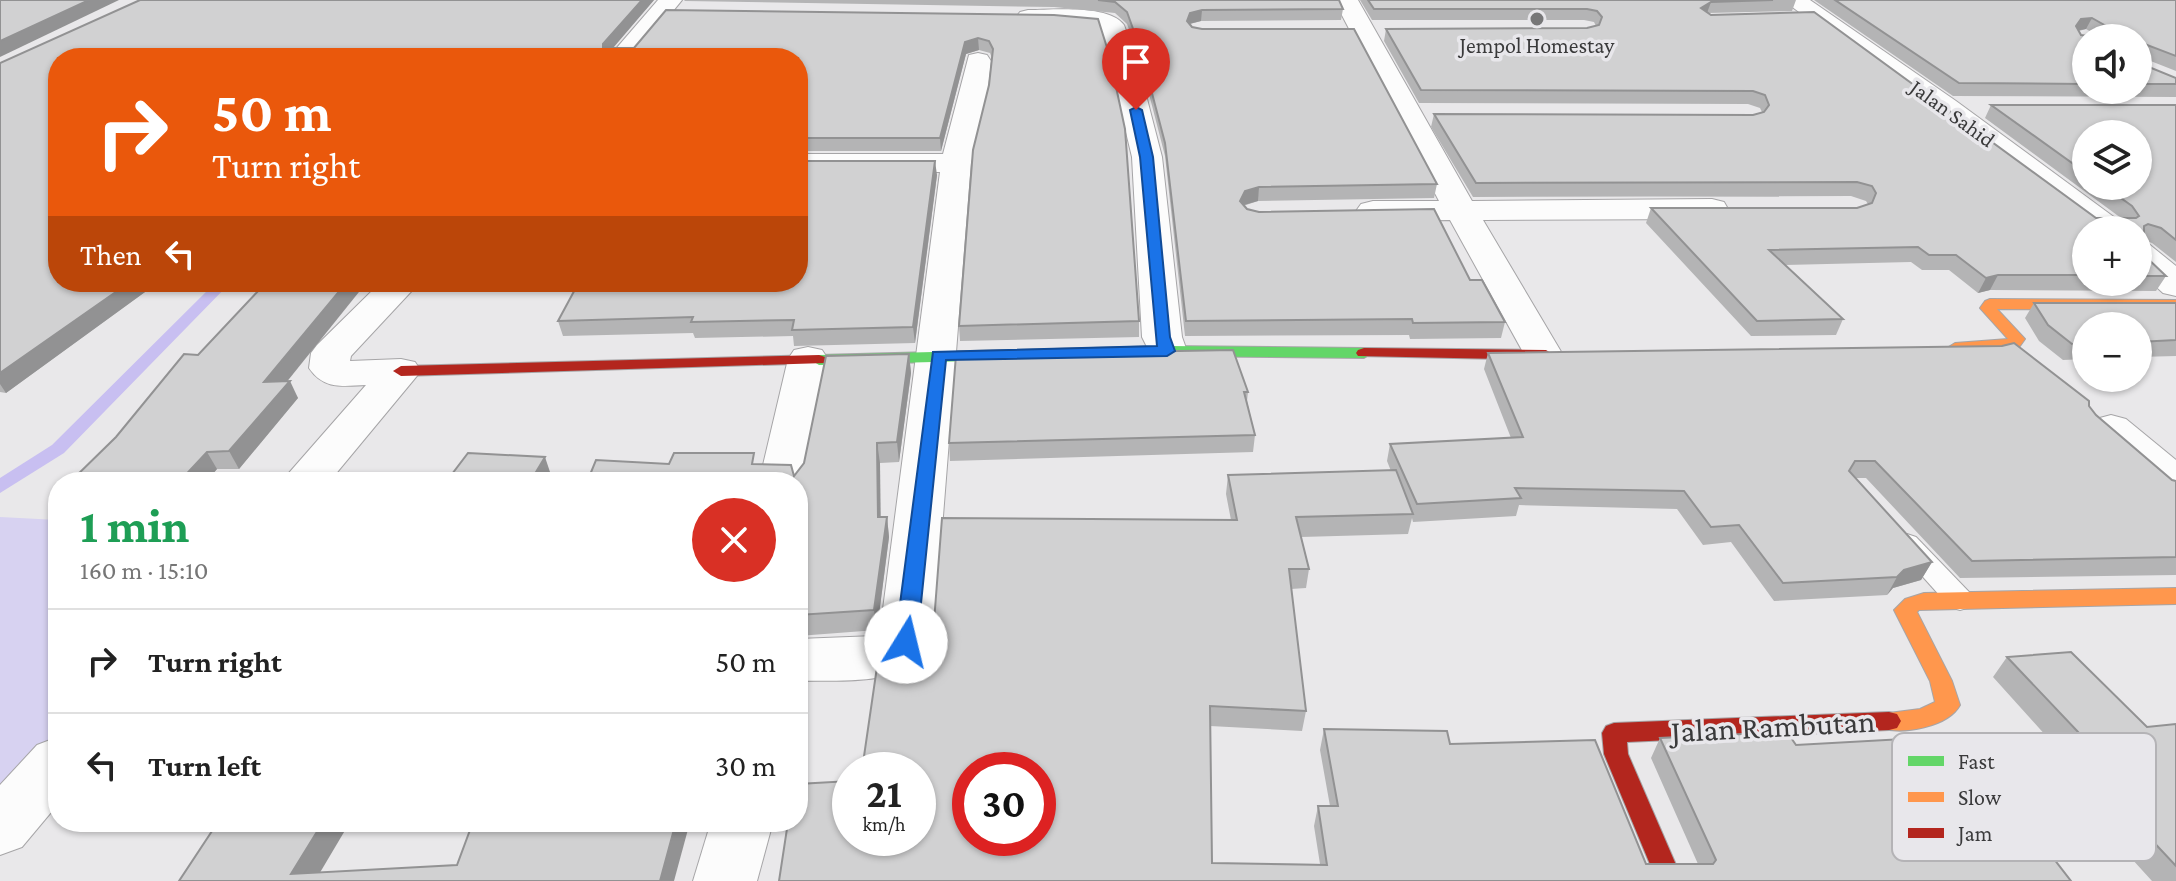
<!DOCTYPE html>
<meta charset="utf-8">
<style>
body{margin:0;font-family:"Crimson Pro",serif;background:#f2f2f2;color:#222;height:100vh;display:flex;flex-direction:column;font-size:30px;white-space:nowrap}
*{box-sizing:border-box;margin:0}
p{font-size:26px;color:#767676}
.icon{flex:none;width:44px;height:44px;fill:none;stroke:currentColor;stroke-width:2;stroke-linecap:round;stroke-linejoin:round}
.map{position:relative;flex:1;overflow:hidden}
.details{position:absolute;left:48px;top:472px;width:760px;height:360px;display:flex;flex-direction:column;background:#fff;border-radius:32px;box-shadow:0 2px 6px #0004}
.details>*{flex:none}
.guide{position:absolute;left:48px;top:48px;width:760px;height:244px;border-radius:32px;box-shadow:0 2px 6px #0004;background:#ea580c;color:#fff;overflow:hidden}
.tools{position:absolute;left:2072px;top:24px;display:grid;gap:16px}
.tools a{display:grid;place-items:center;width:80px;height:80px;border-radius:50%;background:#fff;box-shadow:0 2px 6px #0004;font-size:40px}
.speed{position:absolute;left:832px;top:752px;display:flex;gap:16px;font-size:40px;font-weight:700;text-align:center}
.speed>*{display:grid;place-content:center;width:104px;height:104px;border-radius:50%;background:#fff;box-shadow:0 2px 6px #0004;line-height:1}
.speed small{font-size:20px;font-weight:400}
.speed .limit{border:12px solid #d22;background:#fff;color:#111}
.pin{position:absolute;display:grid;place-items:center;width:68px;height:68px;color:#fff;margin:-82px -34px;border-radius:50% 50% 50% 0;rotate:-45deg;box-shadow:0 0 8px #0007}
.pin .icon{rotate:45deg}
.me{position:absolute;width:88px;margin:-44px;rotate:9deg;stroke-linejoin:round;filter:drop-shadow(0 0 6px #0008)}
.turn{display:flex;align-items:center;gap:28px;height:168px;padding:0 32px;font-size:36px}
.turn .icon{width:104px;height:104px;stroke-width:2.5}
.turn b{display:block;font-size:56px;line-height:68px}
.then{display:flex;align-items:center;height:76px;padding:0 32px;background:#0003;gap:16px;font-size:30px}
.round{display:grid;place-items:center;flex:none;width:84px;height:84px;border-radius:42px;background:#f2f2f2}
.head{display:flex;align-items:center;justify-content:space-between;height:136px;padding:0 32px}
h1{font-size:48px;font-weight:700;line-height:60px;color:#1e9e55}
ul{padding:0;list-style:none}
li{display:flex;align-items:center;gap:24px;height:104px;padding:0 32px;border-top:2px solid #e0e0e0}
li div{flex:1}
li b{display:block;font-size:30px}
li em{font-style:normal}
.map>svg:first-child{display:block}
</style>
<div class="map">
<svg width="2176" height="881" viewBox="0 0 2176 881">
<rect width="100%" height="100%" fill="#e9e8ea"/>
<path fill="#d7d2f1" d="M0 517 58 520V763L0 830Z"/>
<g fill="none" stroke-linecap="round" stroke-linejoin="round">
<path fill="#c8bff1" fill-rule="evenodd" d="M216 282H231L64 453 0 493V478L52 445Z"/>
<g stroke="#a6a5a7" stroke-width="2">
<path id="lane" d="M1907 534 1916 537 1970 593 1974 600 1970 607 1960 610 1950 607 1898 549 1894 543 1898 537Z"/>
</g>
<g stroke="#a6a5a7" stroke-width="2">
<g id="street">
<path d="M658 0H682L635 58H608Z"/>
<path d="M1334 0H1358L1472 201 1712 199 1724 202 1728 209 1724 216 1712 219 1483 220 1563 355 1557 363 1543 367 1529 363 1450 220 1373 221 1361 218 1356 211 1361 204 1373 201H1439Z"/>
<path d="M1783 0H1810L1956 101 2122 223 2127 230H2089Z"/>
<path d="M1028 10C1052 10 1109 4 1124 25L1138 64 1162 157 1182 337 1187 351 1181 359 1167 363 1153 359 1142 337 1132 157 1101 29 1091 25 1020 22 1016 17 1020 12Z"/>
<path d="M978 53 987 55 991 61 987 97 971 163 933 642C907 689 844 679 798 681V639L875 636 880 632 940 172H798V154H943L969 55Z"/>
<path d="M2138 241 2150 245 2176 266V296L2163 293 2138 270Z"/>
<path d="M381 282H420L351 356 350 361 401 359 415 362 421 371 329 482H281L366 385C342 386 324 390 309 368L311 353 317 345Z"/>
<path d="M808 347 822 350 828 359 805 482 798 493V482H759L788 359 794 350Z"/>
<path d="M2111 415 2126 419 2176 460V499L2160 495 2096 437 2089 428 2096 419Z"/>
<path d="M58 737V804L22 847 0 855V785L37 745Z"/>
<path d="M711 822H773L757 881H693Z"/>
</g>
</g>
<g stroke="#a6a5a7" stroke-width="2">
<path id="fast" d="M1167 346 1364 348 1372 353 1364 358 1167 356 819 365 811 360 819 355Z"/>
</g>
<g stroke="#a6a5a7" stroke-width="2">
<g id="slow">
<path d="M1990 299 2176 300V310L1997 309 2025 339 2020 346 1949 351 1947 348 1955 343 2008 339 1980 308 1985 301Z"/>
<path d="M2176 588V604L1919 610 1917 612 1952 681 1960 705C1948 727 1903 735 1881 728L1877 721 1881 714 1920 709 1935 702 1930 681 1894 610 1905 599 1924 593Z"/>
</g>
</g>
<g stroke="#a6a5a7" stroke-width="2">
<g id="jam">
<path d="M1364 348 1546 350 1554 355 1546 360 1358 356 1356 353 1358 350Z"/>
<path d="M819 355 825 357 827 360 825 363 401 376 393 371 401 366Z"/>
<path d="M1889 712 1897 714 1901 721 1897 728 1889 730 1627 742 1628 754 1683 881H1657L1604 754 1602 733 1606 726 1614 723Z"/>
</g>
</g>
<use href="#lane" fill="#fcfcfc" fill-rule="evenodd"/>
<use href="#street" fill="#fcfcfc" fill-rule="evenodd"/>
<use href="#fast" fill="#63d668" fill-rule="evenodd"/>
<use href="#slow" fill="#ff974d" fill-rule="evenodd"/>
<use href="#jam" fill="#b3261e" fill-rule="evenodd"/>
</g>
<g fill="#b4b4b5" fill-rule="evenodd">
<path d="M140 0H654L613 48H634L1054 15 1139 321V337L960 341 959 326 992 58 990 53 979 50 966 54 941 151H798V58H58V282H144L141 284 145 292 6 393 0 392V63Z"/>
<path d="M684 0H1339L1343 9 1341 20 1201 21 1190 24 1192 27 1437 184 1434 198 1258 201 1243 206 1247 209 1470 280 1505 322 1501 338 1410 339 1409 335 1185 336 1165 156 1141 63 1127 24 1115 13 1054 7 685 1Z"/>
<path d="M1360 0H1796L1792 11 1708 13 2096 218H2121L1985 118 1991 105H2176V262L2152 243 2144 240V255L2166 276 2156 291 1990 290 1978 293 1949 270H1922L1911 262 1785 265 1843 319 1836 335 1751 336 1646 223 1651 208H1857L1868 204 1866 201 1851 196 1473 197 1431 127 1434 114 1753 115 1762 112 1760 108 1748 104 1419 103 1384 41 1386 29 1587 28 1596 26 1594 22 1584 20H1372ZM2086 134 2138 186H2086ZM2086 230H2138V282H2086Z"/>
<path d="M1814 0H2176V71L2143 58 2144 65 2176 78V97L1953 96ZM2086 29 2093 33 2091 37 2081 35 2079 31ZM2086 38H2138V90H2086Z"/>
<path d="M937 175 915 343 794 346 793 336 695 338 693 333 563 336 558 321 578 283 546 284V282H798Z"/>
<path d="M2034 303H2176V356L2138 357V326H2086V359L2063 360 2039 341 2025 318Z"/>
<path d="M1488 353 2089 406 2096 415 2172 480 2176 481V575L1960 578 1866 478H1856L1932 562 1921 580 1893 588 1887 595 1774 601 1731 542 1703 545 1677 509 1519 505 1516 516 1413 522 1412 518 1408 534 1301 537 1309 569 1306 588 1291 589 1306 711 1302 731 1210 726 1212 863 1320 864 1314 826 1318 806H1330L1320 750 1324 729 1450 744 1646 864H1698L1651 758 1660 738 1796 745 1966 746 2048 738 1993 677 2007 657 2147 727 2176 724V881H2152L2101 825 2033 832 2071 881H779L850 838 906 650 1231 520 1226 494 1228 475 1391 471 1387 461 1390 444 1511 438 1484 369Z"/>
<path d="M909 354 911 373 899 462 880 463V517H887L889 537 877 630 798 636V482L669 464H756L794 476Z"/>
<path d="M287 381 298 398 239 469H217L206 482H70Z"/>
<path d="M1248 392 1247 401 1255 435 1253 452 950 461 949 443Z"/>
</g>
<g fill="#929293">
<path d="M89 0H119L0 57V41Z"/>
<path d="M642 0H654L606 56 603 44Z"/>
<path d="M1711 2 1707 13 1701 8Z"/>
<path d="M1202 10 1201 21 1189 24 1187 21 1190 13Z"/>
<path d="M2092 18 2086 29 2075 31 2076 26 2081 19Z"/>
<path d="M978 38 979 50 966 54 941 151 940 138 965 42Z"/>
<path d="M935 161 937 175 915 343 913 327Z"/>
<path d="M1259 187 1258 201 1244 205 1240 201 1245 191Z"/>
<path d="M1998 275 1990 290 1978 293 1986 278Z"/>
<path d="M124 282H144L141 284 145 292 6 393 0 384V373Z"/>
<path d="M347 282H367L273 399 264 382Z"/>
<path d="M909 354 911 373 899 462 897 442Z"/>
<path d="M290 381 298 398 239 469 229 451Z"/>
<path d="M877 443 880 463 881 537 878 517Z"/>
<path d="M207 452 217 469 206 482H179Z"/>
<path d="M545 457 552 478 550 482H530Z"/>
<path d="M887 517 889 537 877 630 874 610Z"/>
<path d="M1932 562 1921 580 1893 588 1887 595 1897 577 1904 570Z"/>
<path d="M323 822H350L315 881 291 874Z"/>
<path d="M676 822H690L674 881H660Z"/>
</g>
<g fill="#d1d1d2" stroke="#929293" stroke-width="2" fill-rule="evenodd">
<path d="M0 0H89L0 41Z"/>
<path d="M140 0H642L603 44V48H634L666 10 1054 15 1098 19 1109 54 1125 129 1139 321 959 326 973 150 989 85 993 49 989 41 978 38 965 42 940 138H798V58H58V282H130L0 373V63Z"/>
<path d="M1098 0H1339L1343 9 1202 10 1190 13 1187 21 1192 27 1202 29H1354L1437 184 1259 187 1245 191 1240 201 1247 209 1259 212 1434 209 1470 280H1482L1505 322 1413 323 1412 319 1186 321 1165 143 1141 51 1127 12 1115 2Z"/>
<path d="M1368 0H1773L1711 2 1701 8 1711 15 1814 12 2096 218H2136L2139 216 2132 206 2104 186H2138V134H2086V173L1991 105H2176V240L2161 228 2148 224 2144 226V255L2166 276H2138V230H2086V275H1998L1986 278 1956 255H1929L1918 247 1769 250 1843 319 1757 321 1651 208H1857L1872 203 1876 193 1872 186 1857 182 1476 183 1434 114 1753 115 1764 112 1769 105 1765 95 1753 91 1421 90 1386 29 1587 28 1599 25 1602 17 1597 11 1587 9H1374Z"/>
<path d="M1835 0H2176V56L2142 43 2144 65 2176 78V84H2138V38H2086V84L1959 83ZM2092 18 2106 26 2103 29H2095L2094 37 2081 35 2076 26 2081 19Z"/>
<path d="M798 161H935L913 327 792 330 794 320 691 322 693 317 558 321 579 282H798Z"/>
<path d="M296 282H347L264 382 290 381 229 451 207 452 179 482H70L116 437 184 354 198 355 260 289 289 288Z"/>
<path d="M2034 303H2176V340L2138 342V326H2086V343L2072 344 2048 325Z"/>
<path d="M2014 343 2089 401V406L2096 415 2172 480 2176 481V557L1972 561 1875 461H1855L1849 471 1932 562 1904 570 1897 577 1783 583 1739 525 1711 527 1684 491 1515 488 1521 498 1417 504 1390 444 1523 437 1488 353 2002 346Z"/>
<path d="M1233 350 1248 392H1244L1255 435 949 443 956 355Z"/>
<path d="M909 354 897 442 877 443 878 517H887L874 610 798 615V482H587L596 460 669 464 674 453H754L752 464 791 465 794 476 804 463 826 356Z"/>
<path d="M468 453 545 457 530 482H446Z"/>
<path d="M1396 470 1413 514 1296 517 1309 569H1289L1306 711 1210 706 1212 863 1327 865 1318 806H1338L1324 729 1447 731 1450 744 1595 740 1646 864H1713L1716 860 1660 738 1787 732 1796 745 1958 736 1966 746 2080 734 2007 657 2071 652 2147 727 2176 724V866L2119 805 2020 815 2071 881H779L788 822H798V784L850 781V838H918V770H862L878 660 906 650 921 639 934 622 942 518 1237 520 1228 475ZM970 770H1038V838H970Z"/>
<path d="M218 822H323L291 874 457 865 473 822H676L660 881H179Z"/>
</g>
<path fill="#1a73e8" stroke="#114b97" stroke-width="2" d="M1136 107 1142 110 1153 157 1170 337 1175 351 1167 356 946 360 917 642 914 648 906 650 899 648 895 642 933 352 1157 346 1140 157 1130 110Z"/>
<circle fill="#777778" stroke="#e8e7eb" stroke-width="3" cx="1537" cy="19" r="8"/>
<g text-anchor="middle" stroke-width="7" stroke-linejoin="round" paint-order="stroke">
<g font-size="22" fill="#3a3a3b" stroke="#e8e7eb">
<text x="1537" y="53">Jempol Homestay</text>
</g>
<g font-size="22" fill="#3a3a3b" stroke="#e8e7eb">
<text transform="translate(1953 113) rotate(36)" y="8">Jalan Sahid</text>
</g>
<g font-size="32" fill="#3a3a3b" stroke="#e8e7eb">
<text transform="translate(1773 726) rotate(-3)" y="11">Jalan Rambutan</text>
</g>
</g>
<rect x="1892" y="733" width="264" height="128" rx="12" fill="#e8e7eb" stroke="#b4b3b6" stroke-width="2"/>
<rect x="1908" y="756" width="36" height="10" fill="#63d668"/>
<rect x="1908" y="792" width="36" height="10" fill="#ff974d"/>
<rect x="1908" y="828" width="36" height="10" fill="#b3261e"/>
<g font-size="22" fill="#3a3a3b">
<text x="1958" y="769">Fast</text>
<text x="1958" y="805">Slow</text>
<text x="1958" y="841">Jam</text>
</g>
</svg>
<div class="tools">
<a><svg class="icon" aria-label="sound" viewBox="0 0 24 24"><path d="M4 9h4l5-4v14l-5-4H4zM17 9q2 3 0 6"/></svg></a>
<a><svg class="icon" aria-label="layers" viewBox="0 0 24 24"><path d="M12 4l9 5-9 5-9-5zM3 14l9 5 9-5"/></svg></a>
<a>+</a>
<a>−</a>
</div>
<div class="speed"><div>21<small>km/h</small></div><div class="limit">30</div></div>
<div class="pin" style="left:1136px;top:110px;background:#d93025"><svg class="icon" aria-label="arrive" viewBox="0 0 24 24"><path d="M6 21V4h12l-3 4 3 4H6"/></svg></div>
<svg class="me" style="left:906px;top:642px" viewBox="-20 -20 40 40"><circle r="19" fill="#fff"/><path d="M0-13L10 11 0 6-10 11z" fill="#1a73e8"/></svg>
<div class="guide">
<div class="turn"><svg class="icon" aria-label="right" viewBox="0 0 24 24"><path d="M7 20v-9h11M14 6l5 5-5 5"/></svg><div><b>50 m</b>Turn right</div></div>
<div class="then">Then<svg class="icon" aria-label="left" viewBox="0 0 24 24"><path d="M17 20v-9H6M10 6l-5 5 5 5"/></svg></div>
</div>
<section class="details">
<div class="head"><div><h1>1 min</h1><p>160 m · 15:10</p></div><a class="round" style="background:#d93025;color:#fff"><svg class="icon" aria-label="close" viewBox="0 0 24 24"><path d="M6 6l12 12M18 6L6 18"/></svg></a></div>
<ul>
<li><svg class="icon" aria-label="right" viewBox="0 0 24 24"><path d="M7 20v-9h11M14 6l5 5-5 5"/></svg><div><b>Turn right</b></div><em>50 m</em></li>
<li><svg class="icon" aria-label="left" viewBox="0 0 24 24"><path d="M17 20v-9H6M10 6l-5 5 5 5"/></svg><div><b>Turn left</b></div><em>30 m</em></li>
</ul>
</section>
</div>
